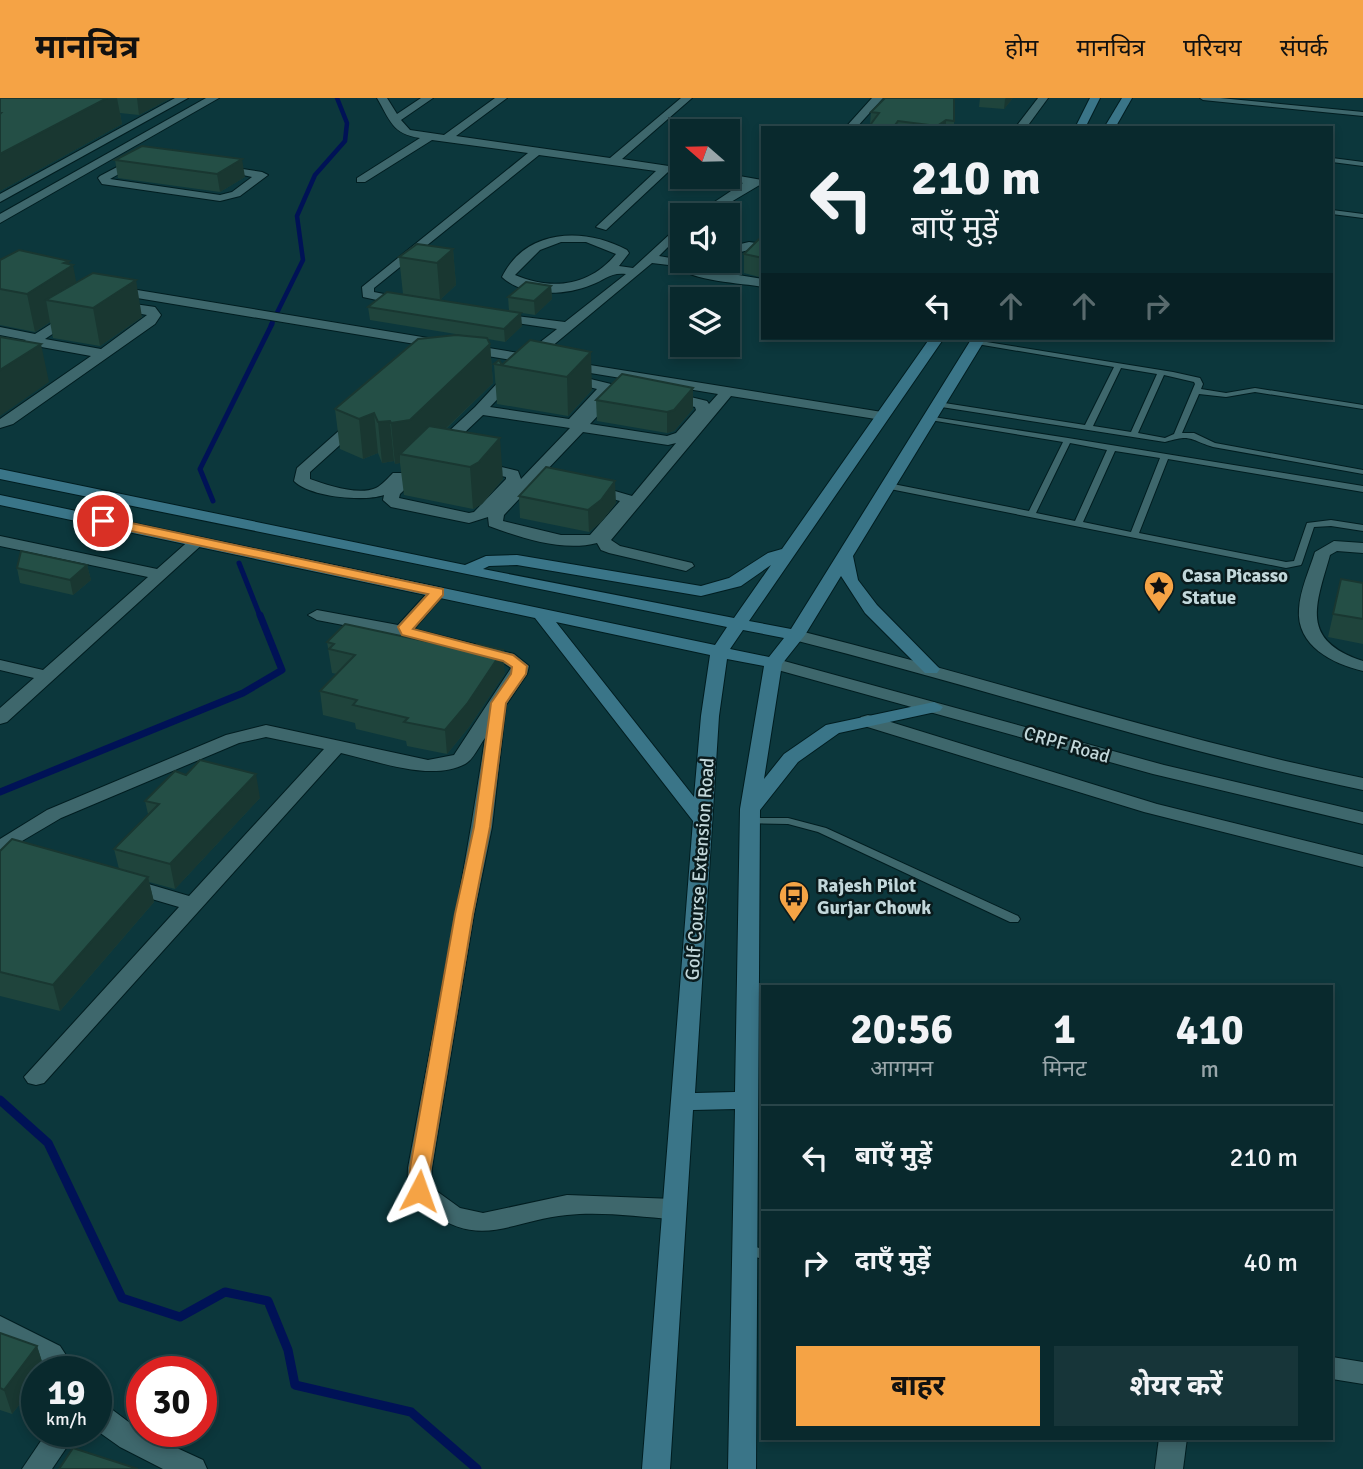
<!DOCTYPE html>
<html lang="hi">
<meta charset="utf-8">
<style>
body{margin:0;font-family:Signika,"Noto Sans Devanagari",sans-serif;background:#173539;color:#f1f3f6;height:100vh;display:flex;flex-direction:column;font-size:26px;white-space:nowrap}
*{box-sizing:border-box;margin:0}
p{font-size:23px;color:#99a6aa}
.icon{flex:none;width:38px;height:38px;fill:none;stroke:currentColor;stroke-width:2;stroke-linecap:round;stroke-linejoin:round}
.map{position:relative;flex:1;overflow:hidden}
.side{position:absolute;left:761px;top:887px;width:572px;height:455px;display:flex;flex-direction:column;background:#09292d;border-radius:0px;box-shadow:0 4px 10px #0003,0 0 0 2px #294549}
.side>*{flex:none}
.banner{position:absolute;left:761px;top:28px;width:572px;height:214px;border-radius:0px;box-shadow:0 4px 10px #0003,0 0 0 2px #294549;background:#09292d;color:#f1f3f6;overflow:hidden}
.needle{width:46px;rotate:290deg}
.fabs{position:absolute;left:670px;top:21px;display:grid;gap:14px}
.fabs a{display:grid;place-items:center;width:70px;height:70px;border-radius:0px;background:#09292d;box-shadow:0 4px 10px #0003,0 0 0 2px #294549;font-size:35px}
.speed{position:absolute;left:21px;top:1258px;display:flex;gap:14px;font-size:35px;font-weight:700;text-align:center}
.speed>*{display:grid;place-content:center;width:91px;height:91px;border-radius:50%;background:#09292d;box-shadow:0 4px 10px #0003,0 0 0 2px #294549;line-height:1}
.speed small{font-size:18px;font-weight:400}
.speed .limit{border:10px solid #d22;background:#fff;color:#111}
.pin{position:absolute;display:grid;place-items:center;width:60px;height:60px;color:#fff;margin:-30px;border:4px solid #fff;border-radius:50%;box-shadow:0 2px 7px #0007}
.me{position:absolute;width:77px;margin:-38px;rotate:4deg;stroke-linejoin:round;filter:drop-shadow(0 0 5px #0008)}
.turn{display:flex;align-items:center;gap:24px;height:147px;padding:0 35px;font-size:32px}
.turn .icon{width:91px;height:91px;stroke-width:2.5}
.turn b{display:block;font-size:49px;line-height:60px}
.lanes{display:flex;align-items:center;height:66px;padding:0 35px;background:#0003;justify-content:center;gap:35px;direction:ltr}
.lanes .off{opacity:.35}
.eta{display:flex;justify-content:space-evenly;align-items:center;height:119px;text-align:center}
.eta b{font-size:42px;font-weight:700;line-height:49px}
.cta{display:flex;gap:14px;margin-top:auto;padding:14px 35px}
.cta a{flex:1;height:80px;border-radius:0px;background:#f5a345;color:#111;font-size:28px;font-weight:700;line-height:80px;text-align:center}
.cta a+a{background:#173539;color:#f1f3f6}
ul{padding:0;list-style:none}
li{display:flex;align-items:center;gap:21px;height:105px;padding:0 35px;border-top:2px solid #294549}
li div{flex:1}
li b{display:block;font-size:26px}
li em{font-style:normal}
header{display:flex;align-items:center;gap:42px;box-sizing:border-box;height:98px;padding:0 35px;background:#f5a345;color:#111}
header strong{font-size:33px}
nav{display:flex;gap:38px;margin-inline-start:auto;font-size:24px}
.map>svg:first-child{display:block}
</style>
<header>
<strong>मानचित्र</strong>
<nav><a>होम</a><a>मानचित्र</a><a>परिचय</a><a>संपर्क</a></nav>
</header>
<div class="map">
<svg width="1363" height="1371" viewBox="0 0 1363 1371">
<rect width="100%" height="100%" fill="#0c373c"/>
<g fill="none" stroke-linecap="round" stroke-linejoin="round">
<path stroke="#001256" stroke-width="4.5" d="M271 227 303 162 297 118 315 77 345 43 347 25 337 0"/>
<g stroke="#001256" stroke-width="5">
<path d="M213 403 200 371 272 226"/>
<path d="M239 465 260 518"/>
</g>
<path stroke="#001256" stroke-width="7" d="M0 694 243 595 282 572 260 517"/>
<path stroke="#001256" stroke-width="9" d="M0 1002 48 1045 122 1200 180 1219 225 1194 268 1203 288 1252 295 1287 411 1314 477 1371"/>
<g stroke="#001d20" stroke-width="2">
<g id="service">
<path d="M1200 0H1220L1363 14V18L1203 2Z"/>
<path d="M1332 60 1363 64V68L1332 64Z"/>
<path d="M1332 112 1363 116V120L1332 116Z"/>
<path d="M974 242 1173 274 1200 280 1203 286 1201 291 1226 295 1255 290 1363 307V311L1255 294 1226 299 1199 296 1182 335H1194L1215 345 1363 372V376L1213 349C1188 341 1192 336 1165 344L935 308V304H938L1085 327 1114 269 977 246 973 244ZM1121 270 1157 276 1131 334 1093 328ZM1164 277 1194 284 1195 286 1174 336 1165 340 1138 335Z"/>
<path d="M927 318 1068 340 1363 388V394L1168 361 1139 435 1286 464 1294 463 1307 425 1331 422 1363 427V433L1331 428 1314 429 1302 465 1301 467 1286 470 885 390 884 388 888 385 1029 413 1063 344 930 322H927ZM1070 345 1107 352 1075 423 1036 415ZM1115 353 1160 360 1131 434 1083 424Z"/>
<path d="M750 720H788L826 730 1018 818 1020 821 1018 824H1010L818 734 788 726 746 725 745 723Z"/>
<path d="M745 1146 763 1151V1161L740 1155 738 1151 740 1147Z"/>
</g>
</g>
<g stroke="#001d20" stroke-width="2">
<g id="minor">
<path d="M175 0H188L0 104V96Z"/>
<path d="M377 0H387L397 16 421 0H433L401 22 410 32 444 37 495 0H507L456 38 610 60 681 0H692L622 61 682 70V76L668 74 606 132 596 129 656 73 539 57 374 190V194L409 201V207L404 208 363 199 362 189 528 55 432 42 365 84H357V80L420 40C392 36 390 22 377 0Z"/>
<path d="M872 0H883L856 30H845Z"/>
<path d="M1038 0H1048L1026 30H1015Z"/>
<path d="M138 58 142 59V63L110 81 220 97 232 94 252 79 216 71V67L262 74 268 77 240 98 220 103 102 86 98 80 100 78Z"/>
<path d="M728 76 762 82 763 85 709 117H695L743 85 716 79H728Z"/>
<path d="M682 125V135L659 158 682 162 695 170 763 181V189C742 185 690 183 677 168L652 165 539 259 542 262 540 265 531 266 490 309 569 321 597 291 569 284V278L574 277 611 286 621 293 590 326 667 338 676 335 696 312 695 309 665 301V295L670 294 707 303 709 306 718 296 560 270 558 267 565 263 882 314 889 318 882 322 731 298 611 442 620 448 692 465 694 468 686 473 609 455 601 452 597 445C563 454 521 440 489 428L488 419 469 425 391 409 383 402 384 397C363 404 310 399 294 383L297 370 351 322H361L363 325 361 328 310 374V381C327 387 358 398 376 390 382 387 388 380 393 375H404L475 309 518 263 113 196 107 192 113 188 525 256 557 231 496 222 491 221V215L565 224 626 176C610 174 605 182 591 187 565 198 523 199 502 179 526 130 585 129 627 152L629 155 619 168 633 170ZM561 144H586L616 156C590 188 552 193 515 177L540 152ZM483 317 570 330 521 381 518 373 476 363 471 365 468 368 471 371 506 379V381L474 414 469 415 399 400 400 396ZM583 334 668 347 676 345 632 398 591 386 586 388 583 391 586 394 620 403 590 437H561L503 423 504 417 535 384 567 388 570 385 567 382 542 377Z"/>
<path d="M749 144 763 146V154L749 152 728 157V149Z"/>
<path d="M114 203 155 209 161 217 155 226 13 326 0 330V321L91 258 36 248 0 270V260L26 242 0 237V229L35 236 73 212 80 216 78 219 45 241 101 251 147 217 109 210 107 207Z"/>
<path d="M0 438 157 471 192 440H204L206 443 7 624 0 626V610L34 580 0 572V562L43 572 148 479 0 448Z"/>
<path d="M1334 443 1363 445V455L1337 453 1330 457C1316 507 1299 542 1363 563V573C1333 566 1296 548 1299 511 1300 492 1309 473 1315 454Z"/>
<path d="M438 489 446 494 414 531 514 556 529 568 527 576 506 607 492 729 474 816 432 1070 431 1089 460 1110 483 1115 567 1097 674 1101 683 1104 686 1111 683 1118 674 1121C639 1119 601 1113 567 1117 512 1122 481 1152 429 1113 407 1098 407 1097 408 1070 434 927 464 784 485 640 479 648 473 662 465 666 431 684 377 663 341 655L44 985 36 987 28 985 24 979 179 809 121 792 118 787 121 782 128 780 189 798 324 651 266 639 239 645 61 720 0 756V741L47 712 226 637 266 627 428 662 454 657 511 570 502 564 406 539 317 522 308 517 317 512 398 527 432 490Z"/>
<path d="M868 617 1157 706 1363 757V769L1144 714 861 627 859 623 861 619Z"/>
<path d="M0 1218 60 1248 77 1274H49L42 1264 0 1242Z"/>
<path d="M1332 1259 1363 1264V1286L1332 1281Z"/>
<path d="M96 1303 106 1307 142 1334 203 1362 207 1371H163L120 1349 96 1332Z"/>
<path d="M47 1334H77L52 1371H22Z"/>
<path d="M1159 1340H1187L1183 1371H1155Z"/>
</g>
</g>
<g stroke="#001d20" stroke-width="2">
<g id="tertiary">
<path d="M206 0H219L0 125V116Z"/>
<path d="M796 532C986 579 1172 641 1363 680V692C1170 652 981 589 790 541L787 537Z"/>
<path d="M773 560 1164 667 1363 714V726L1153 676 767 569 764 565 767 561Z"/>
</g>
</g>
<g stroke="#001d20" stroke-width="2">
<g id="secondary">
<path d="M1090 0H1100L1085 30H1075Z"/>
<path d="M1122 0H1132L1115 30H1104Z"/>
<path d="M930 240H944L749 523 791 531 972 240H986L853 458 858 482 877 507 940 571 937 575H925L865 515 841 478 805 537 782 566 764 681 784 656 826 627 934 604 943 609 940 613 839 635 798 664 760 712 756 1371H728L735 1011 693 1012 670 1371H642L693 723 535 520 0 407V397L715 547 727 529 0 381V371L465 467 486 458 517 457 701 488 729 480 768 455 782 451ZM517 467 701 498 741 488 771 467 734 520 483 471 489 468ZM556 524 710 557 701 618 694 699ZM743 532 784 540 769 559 730 551ZM727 561 764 568 740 711 735 994 695 995 719 618Z"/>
</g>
</g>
<use href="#service" fill="#3e676c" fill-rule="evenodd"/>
<use href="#minor" fill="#3e676c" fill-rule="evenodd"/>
<use href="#tertiary" fill="#3e676c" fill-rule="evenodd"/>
<use href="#secondary" fill="#3a7588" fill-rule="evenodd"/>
</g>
<g fill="#1f443c">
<path d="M0 0H171L139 17 120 15 122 26 0 93Z"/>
<path d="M980 0H1013L1004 11 979 9Z"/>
<path d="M871 14 954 23V30H868L870 26Z"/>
<path d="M115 62 245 79 220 94 118 80Z"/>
<path d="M763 141V180L744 175V156Z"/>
<path d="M453 151 456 187 440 202 403 196 399 159Z"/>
<path d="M0 162 69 166 76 184 142 219 100 248 53 240 50 224 35 234 0 227Z"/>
<path d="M551 188 552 201 535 217 509 213 508 199Z"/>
<path d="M368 209 522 228 505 244 488 241 490 246 493 285 446 331 503 381 482 406 473 411 404 397 400 365 395 366 394 363 382 365 378 355 363 361 340 351 335 311 474 239 370 222Z"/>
<path d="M530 242 592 292 568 318 497 306 494 266 502 267Z"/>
<path d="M693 290V311L674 333 667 335 597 323 596 302Z"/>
<path d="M519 398 616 405 601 424 589 434 520 420Z"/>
<path d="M87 467 91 482 73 497 20 485 17 470Z"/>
<path d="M1341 481 1363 485V546L1328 539Z"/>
<path d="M327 544 505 575 469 629 447 656 407 648 406 643 356 631 355 625 323 617 320 593 337 576 332 575Z"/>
<path d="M260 700 175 791 149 784 154 804 60 913 0 898V753L119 771 114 751 148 716 145 703Z"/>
<path d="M0 1235 37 1248 45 1273 37 1274V1284L12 1316 0 1312Z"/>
</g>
<g fill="#193731">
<path d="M107 0H117L122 26 0 93V56Z"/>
<path d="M137 0H171L139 17Z"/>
<path d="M1006 0H1013L1004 11 1005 1Z"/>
<path d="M946 22V30H937V28Z"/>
<path d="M242 61 245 79 220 94 217 76Z"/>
<path d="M453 151 456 187 440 202 437 165Z"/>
<path d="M69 163 70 169 73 167 80 204 46 202 50 224 35 234 27 196Z"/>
<path d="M136 182 142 219 100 248 93 210Z"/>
<path d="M551 188 552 201 535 217 534 203Z"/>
<path d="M521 215 522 228 505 244 504 231Z"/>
<path d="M41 246 49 284 0 318V272Z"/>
<path d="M490 246 493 285 416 359 400 356V365L395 366 391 325Z"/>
<path d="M591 254 592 292 568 318 567 279Z"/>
<path d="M693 290V311L674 333 667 335V314Z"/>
<path d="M374 315 378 355 363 361 359 321Z"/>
<path d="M390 323 394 363 382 365 378 324Z"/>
<path d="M500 340 503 381 482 406 473 411 470 369Z"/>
<path d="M615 383 616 405 601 424 589 434 588 412Z"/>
<path d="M87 467 91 482 73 497 70 482Z"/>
<path d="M503 552 505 575 469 629 447 656 445 632Z"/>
<path d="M256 676 260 700 175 791 170 766Z"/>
<path d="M148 779 154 804 60 913 53 887Z"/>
<path d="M37 1248 45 1273 37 1274V1284L12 1316 4 1292Z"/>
</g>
<g fill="#244f46" stroke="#193731" stroke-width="2">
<path d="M0 0H107L0 56V16L1 15H0Z"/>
<path d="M885 0H954V23L946 22 937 28 898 23 893 30H868L879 15 871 14Z"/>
<path d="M142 48 242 61 217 76 115 62Z"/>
<path d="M759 141H763V160L744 156Z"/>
<path d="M417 146 453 151 437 165 399 159Z"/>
<path d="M19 152 69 163 64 165 73 167 27 196 0 191V162Z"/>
<path d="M93 175 136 182 93 210 46 202Z"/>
<path d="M526 184 551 188 534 203 508 199Z"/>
<path d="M387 194 521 215 504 231 368 209Z"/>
<path d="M456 237 487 240 490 246 410 322 391 325 390 323 378 324 374 315 359 321 335 311 418 241Z"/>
<path d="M0 239 41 246 0 272Z"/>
<path d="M530 242 591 254 567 279 494 266 499 262 502 267Z"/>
<path d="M622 276 693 290 674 312 667 314 596 302Z"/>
<path d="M429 328 500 340 479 364 470 369 400 356Z"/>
<path d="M546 369 615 383 601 402 588 412 519 398Z"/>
<path d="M21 453 87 467 70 482 17 470Z"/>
<path d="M1341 481 1363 485V521L1333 516Z"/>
<path d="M345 526 471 553 477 546 503 552 467 606 445 632 404 624 408 620 353 607 357 602 320 593 355 557 329 551 334 546 327 544Z"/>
<path d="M200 662 256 676 170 766 114 751 159 706 145 703 175 673 186 677Z"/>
<path d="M12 741 148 779 53 887 0 874V753Z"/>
<path d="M0 1235 37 1248 4 1292 0 1290Z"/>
<path d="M73 1350 138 1371H59Z"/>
</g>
<path fill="#f5a345" stroke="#9f6a2d" stroke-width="2" d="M103 419 443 491V497L413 531 513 557 527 568 526 576 506 605 490 729 473 816 426 1098 419 1101 412 1098 409 1093 410 1070 455 816 474 729 491 605 511 576 512 569 503 563 402 537 398 529 428 496 98 426V420Z"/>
<defs>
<g id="sight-pin" transform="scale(1.575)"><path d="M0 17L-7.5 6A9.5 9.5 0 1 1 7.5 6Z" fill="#f5a345" stroke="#0a1b1d"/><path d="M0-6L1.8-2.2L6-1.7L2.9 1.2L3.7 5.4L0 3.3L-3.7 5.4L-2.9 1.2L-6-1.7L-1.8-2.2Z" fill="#111"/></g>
<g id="bus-pin" transform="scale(1.575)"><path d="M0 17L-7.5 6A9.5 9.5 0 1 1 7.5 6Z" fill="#f5a345" stroke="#0a1b1d"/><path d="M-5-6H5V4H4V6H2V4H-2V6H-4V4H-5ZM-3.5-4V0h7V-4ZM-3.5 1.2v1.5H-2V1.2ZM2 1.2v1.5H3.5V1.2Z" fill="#111"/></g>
</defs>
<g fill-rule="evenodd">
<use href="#sight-pin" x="1159" y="488"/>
<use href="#bus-pin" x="794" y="798"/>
</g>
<g text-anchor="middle" stroke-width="5" stroke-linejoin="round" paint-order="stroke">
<g font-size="19" font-weight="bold" fill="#c2d7da" stroke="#0a1b1d" text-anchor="start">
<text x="1182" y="484">Casa Picasso<tspan x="1182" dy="22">Statue</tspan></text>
<text x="817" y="794">Rajesh Pilot<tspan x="817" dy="22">Gurjar Chowk</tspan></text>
</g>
<g font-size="19" fill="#c2d7da" stroke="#0a1b1d">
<text transform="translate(1067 646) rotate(16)" y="7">CRPF Road</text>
<text transform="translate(699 771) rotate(-86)" y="7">Golf Course Extension Road</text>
</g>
</g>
</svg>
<div class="fabs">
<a><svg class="needle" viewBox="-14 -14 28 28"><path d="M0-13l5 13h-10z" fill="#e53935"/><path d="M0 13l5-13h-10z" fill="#99a6aa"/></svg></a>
<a><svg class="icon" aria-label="sound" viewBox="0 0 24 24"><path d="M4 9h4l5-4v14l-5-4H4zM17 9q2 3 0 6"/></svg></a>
<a><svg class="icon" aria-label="layers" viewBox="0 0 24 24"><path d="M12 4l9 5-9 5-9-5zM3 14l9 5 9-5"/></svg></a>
</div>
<div class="speed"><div>19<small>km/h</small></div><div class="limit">30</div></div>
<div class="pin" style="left:103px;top:423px;background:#d93025"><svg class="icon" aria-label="arrive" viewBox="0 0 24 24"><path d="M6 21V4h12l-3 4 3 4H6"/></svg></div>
<svg class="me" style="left:419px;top:1093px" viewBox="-20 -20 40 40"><path d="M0-17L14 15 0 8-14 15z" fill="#f5a345" stroke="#fff" stroke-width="4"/></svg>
<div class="banner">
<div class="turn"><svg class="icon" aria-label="left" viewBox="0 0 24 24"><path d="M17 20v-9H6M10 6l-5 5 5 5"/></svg><div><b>210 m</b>बाएँ मुड़ें</div></div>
<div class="lanes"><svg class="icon" aria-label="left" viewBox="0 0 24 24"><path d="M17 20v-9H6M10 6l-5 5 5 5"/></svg><svg class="icon off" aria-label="ahead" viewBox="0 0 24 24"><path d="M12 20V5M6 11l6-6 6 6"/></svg><svg class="icon off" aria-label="ahead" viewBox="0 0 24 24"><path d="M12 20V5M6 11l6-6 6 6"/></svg><svg class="icon off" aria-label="right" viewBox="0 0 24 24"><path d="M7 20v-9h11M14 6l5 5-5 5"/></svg></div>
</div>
<section class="side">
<div class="eta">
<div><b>20:56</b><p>आगमन</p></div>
<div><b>1</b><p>मिनट</p></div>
<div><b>410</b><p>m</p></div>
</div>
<ul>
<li><svg class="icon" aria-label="left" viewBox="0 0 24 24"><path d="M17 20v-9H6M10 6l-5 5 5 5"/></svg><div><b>बाएँ मुड़ें</b></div><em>210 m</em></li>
<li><svg class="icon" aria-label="right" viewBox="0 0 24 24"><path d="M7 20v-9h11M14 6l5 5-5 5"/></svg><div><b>दाएँ मुड़ें</b></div><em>40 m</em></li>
</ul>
<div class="cta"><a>बाहर</a><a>शेयर करें</a></div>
</section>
</div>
